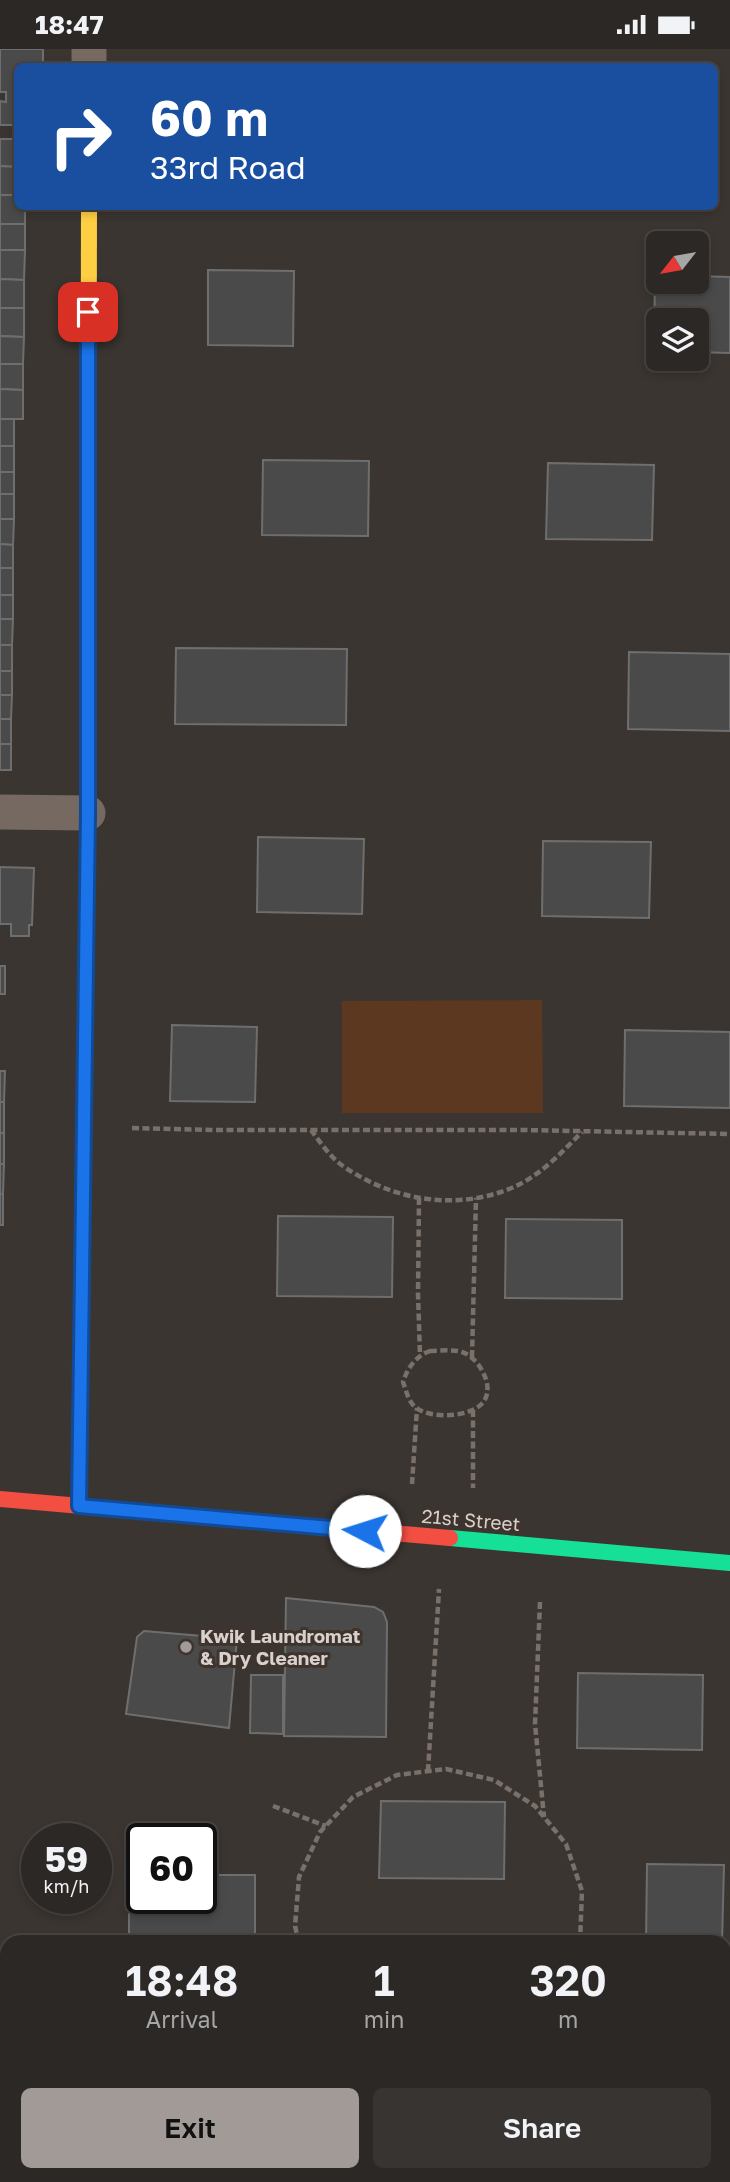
<!DOCTYPE html>
<style>
body{margin:0;font-family:"Golos Text",sans-serif;background:#383432;color:#f1f3f6;height:100vh;display:flex;flex-direction:column;font-size:26px;white-space:nowrap}
*{box-sizing:border-box;margin:0}
p{font-size:23px;color:#a6a6a7}
.icon{flex:none;width:38px;height:38px;fill:none;stroke:currentColor;stroke-width:2;stroke-linecap:round;stroke-linejoin:round}
.map{position:relative;flex:1;overflow:hidden}
.details{position:absolute;left:0px;top:1886px;width:732px;height:247px;display:flex;flex-direction:column;background:#2c2825;border-radius:21px 21px 0 0;box-shadow:0 4px 10px #0003,0 0 0 2px #484442}
.details>*{flex:none}
.guide{position:absolute;left:14px;top:14px;width:704px;height:147px;border-radius:10px;box-shadow:0 4px 10px #0003,0 0 0 2px #484442;background:#1a4fa0;color:#fff;overflow:hidden}
.needle{width:46px;rotate:239deg}
.fabs{position:absolute;left:646px;top:182px;display:grid;gap:14px}
.fabs a{display:grid;place-items:center;width:63px;height:63px;border-radius:10px;background:#2c2825;box-shadow:0 4px 10px #0003,0 0 0 2px #484442;font-size:35px}
.speed{position:absolute;left:21px;top:1774px;display:flex;gap:14px;font-size:35px;font-weight:700;text-align:center}
.speed>*{display:grid;place-content:center;width:91px;height:91px;border-radius:50%;background:#2c2825;box-shadow:0 4px 10px #0003,0 0 0 2px #484442;line-height:1}
.speed small{font-size:18px;font-weight:400}
.speed .limit{border:4px solid #111;border-radius:10px;background:#fff;color:#111}
.pin{position:absolute;display:grid;place-items:center;width:60px;height:60px;color:#fff;margin:-30px;border-radius:14px;box-shadow:0 4px 10px #0006}
.me{position:absolute;width:77px;margin:-38px;rotate:275deg;stroke-linejoin:round;filter:drop-shadow(0 0 5px #0008)}
.turn{display:flex;align-items:center;gap:24px;height:147px;padding:0 21px;font-size:32px}
.turn .icon{width:91px;height:91px;stroke-width:2.5}
.turn b{display:block;font-size:49px;line-height:60px}
.eta{display:flex;justify-content:space-evenly;align-items:center;height:119px;text-align:center}
.eta b{font-size:42px;font-weight:600;line-height:49px}
.action{display:flex;gap:14px;margin-top:auto;padding:14px 21px}
.action a{flex:1;height:80px;border-radius:10px;background:#a19a96;color:#111;font-size:28px;font-weight:600;line-height:80px;text-align:center}
.action a+a{background:#383432;color:#f1f3f6}
.status{display:flex;justify-content:space-between;align-items:center;height:49px;padding:0 35px;background:#2c2825;direction:ltr}
.status svg{height:19px;fill:currentColor}
.map>svg:first-child{display:block}
</style>
<div class="status"><b>18:47</b><svg viewBox="0 0 49 12"><path d="M0 12V9h3v3zM5 12V6h3v6zM10 12V3h3v9zM15 12V0h3v12zM26 1h20v11H26zM47 4h2v5h-2z"/></svg></div>
<div class="map">
<svg width="730" height="2133" viewBox="0 0 730 2133">
<rect width="100%" height="100%" fill="#3b3531"/>
<path fill="#5d3821" d="M542 951 543 1064H342V952Z"/>
<g fill="#4a4a4a" stroke="#6e6e6e" stroke-width="2">
<path d="M0 0H43V18H18V76H0V52L6 53V43H0Z"/>
<path d="M0 90H18V118L0 117Z"/>
<path d="M0 117 18 118V146H0Z"/>
<path d="M0 146H18V158H25V175H0Z"/>
<rect x="0" y="175" width="25" height="26"/>
<path d="M0 201H25L24 231 0 230Z"/>
<path d="M208 221 294 222 293 297 208 296Z"/>
<path d="M655 226H658V233H696V227L730 228V304L696 303V271H658V303H654Z"/>
<path d="M0 230 24 231V259H0Z"/>
<path d="M0 259H24V288L0 287Z"/>
<path d="M0 287 24 288 23 315H0Z"/>
<path d="M0 315H23V341L0 340Z"/>
<path d="M0 340 23 341V370H0Z"/>
<rect x="0" y="370" width="14" height="27"/>
<rect x="0" y="397" width="14" height="26"/>
<path d="M263 411 369 412 368 487 262 486Z"/>
<path d="M548 414 654 416 652 491 546 490Z"/>
<rect x="0" y="423" width="14" height="22"/>
<rect x="0" y="445" width="14" height="25"/>
<path d="M0 470H14L13 496 0 495Z"/>
<path d="M0 495 13 496V519H0Z"/>
<rect x="0" y="519" width="13" height="27"/>
<rect x="0" y="546" width="13" height="24"/>
<path d="M0 570H13L12 596H0Z"/>
<rect x="0" y="596" width="12" height="26"/>
<path d="M176 599 347 600 346 676 175 675Z"/>
<path d="M629 603 730 605V682L628 680Z"/>
<rect x="0" y="622" width="12" height="24"/>
<path d="M0 646H12L11 670H0Z"/>
<rect x="0" y="670" width="11" height="25"/>
<rect x="0" y="695" width="11" height="26"/>
<path d="M258 788 364 790 362 865 257 863Z"/>
<path d="M543 792 651 793 649 869 542 867Z"/>
<path d="M0 818 34 819 32 876H29V887H11V875H0Z"/>
<rect x="0" y="917" width="5" height="28"/>
<path d="M172 976 257 978 255 1053 170 1052Z"/>
<path d="M625 981 730 983V1059L624 1057Z"/>
<path d="M0 1022H5L4 1053H0Z"/>
<rect x="0" y="1053" width="4" height="31"/>
<rect x="0" y="1084" width="4" height="31"/>
<path d="M0 1115H4L3 1145H0Z"/>
<rect x="0" y="1145" width="3" height="31"/>
<path d="M278 1167 393 1168 392 1248 277 1247Z"/>
<path d="M506 1170 622 1171V1250L505 1249Z"/>
<path d="M286 1549 374 1558 383 1563 387 1573 386 1688 284 1687Z"/>
<path d="M144 1582 237 1590 229 1679 126 1665 137 1588Z"/>
<path d="M578 1624 703 1626 702 1701 577 1699Z"/>
<path d="M251 1626H283V1685L250 1684Z"/>
<path d="M381 1752 505 1753 504 1830 379 1829Z"/>
<path d="M647 1815 724 1816 722 1894H646Z"/>
<path d="M129 1825H142V1850H201V1826H255V1894H129Z"/>
<rect x="385" y="2126" width="105" height="7"/>
</g>
<g fill="none" stroke-linecap="round" stroke-linejoin="round">
<g stroke="#7a706a" stroke-width="4.5" stroke-dasharray="7 3.5" stroke-linecap="butt">
<path d="M132 1079 212 1081H524L730 1085"/>
<path d="M311 1081C320 1093 330 1108 343 1117 393 1152 459 1163 516 1137 542 1125 562 1103 582 1083"/>
<path d="M419 1149 418 1245 420 1306"/>
<path d="M430 1302C440 1302 452 1300 462 1303 478 1308 495 1336 484 1352 473 1369 428 1371 414 1357 408 1351 406 1341 403 1333 408 1318 416 1307 430 1302Z"/>
<path d="M472 1308 476 1149"/>
<path d="M473 1361V1439"/>
<path d="M412 1435 417 1359"/>
<path d="M540 1553 535 1675 544 1768"/>
<path d="M428 1722 439 1540"/>
<path d="M273 1757 326 1777"/>
<path d="M299 1894 295 1877 299 1828 320 1783 353 1748 397 1726 446 1720 494 1731 535 1757 566 1795 582 1842 580 1894"/>
<path d="M534 2126 535 2133"/>
<path d="M331 2133 333 2126"/>
</g>
<g stroke="#766961" stroke-width="35">
<path d="M89 18V0"/>
<path d="M0 763 88 764"/>
</g>
<g stroke="#16e098" stroke-width="16">
<path d="M79 1457 87 847"/>
<path d="M450 1489 730 1514"/>
</g>
<path stroke="#ffcf43" stroke-width="16" d="M88 616 89 158"/>
<g stroke="#f24e42" stroke-width="16">
<path d="M87 847 88 616"/>
<path d="M0 1450 450 1489"/>
</g>
</g>
<g fill="none" stroke-linecap="round" stroke-linejoin="round">
<g stroke="#114b97" stroke-width="18">
<path id="route" d="M88 263V764L79 1457 365 1482"/>
</g>
<use href="#route" stroke="#1a73e8" stroke-width="12"/>
</g>
<circle fill="#a19a96" stroke="#3f342d" stroke-width="2.5" cx="186" cy="1598" r="7"/>
<g text-anchor="middle" stroke-width="6" stroke-linejoin="round" paint-order="stroke">
<g font-size="19" fill="#d8d0cc" stroke="#3f342d">
<text transform="translate(471 1471) rotate(5)" y="7">21st Street</text>
</g>
<g font-size="19" font-weight="bold" fill="#d8d0cc" stroke="#3f342d" text-anchor="start">
<text x="200" y="1594">Kwik Laundromat<tspan x="200" dy="22">&amp; Dry Cleaner</tspan></text>
</g>
</g>
</svg>
<div class="fabs">
<a><svg class="needle" viewBox="-14 -14 28 28"><path d="M0-13l5 13h-10z" fill="#e53935"/><path d="M0 13l5-13h-10z" fill="#a6a6a7"/></svg></a>
<a><svg class="icon" aria-label="layers" viewBox="0 0 24 24"><path d="M12 4l9 5-9 5-9-5zM3 14l9 5 9-5"/></svg></a>
</div>
<div class="speed"><div>59<small>km/h</small></div><div class="limit">60</div></div>
<div class="pin" style="left:88px;top:263px;background:#d93025"><svg class="icon" aria-label="arrive" viewBox="0 0 24 24"><path d="M6 21V4h12l-3 4 3 4H6"/></svg></div>
<svg class="me" style="left:365px;top:1482px" viewBox="-20 -20 40 40"><circle r="19" fill="#fff"/><path d="M0-13L10 11 0 6-10 11z" fill="#1a73e8"/></svg>
<div class="guide">
<div class="turn"><svg class="icon" aria-label="right" viewBox="0 0 24 24"><path d="M7 20v-9h11M14 6l5 5-5 5"/></svg><div><b>60 m</b>33rd Road</div></div>
</div>
<section class="details">
<div class="eta">
<div><b>18:48</b><p>Arrival</p></div>
<div><b>1</b><p>min</p></div>
<div><b>320</b><p>m</p></div>
</div>
<div class="action"><a>Exit</a><a>Share</a></div>
</section>
</div>
